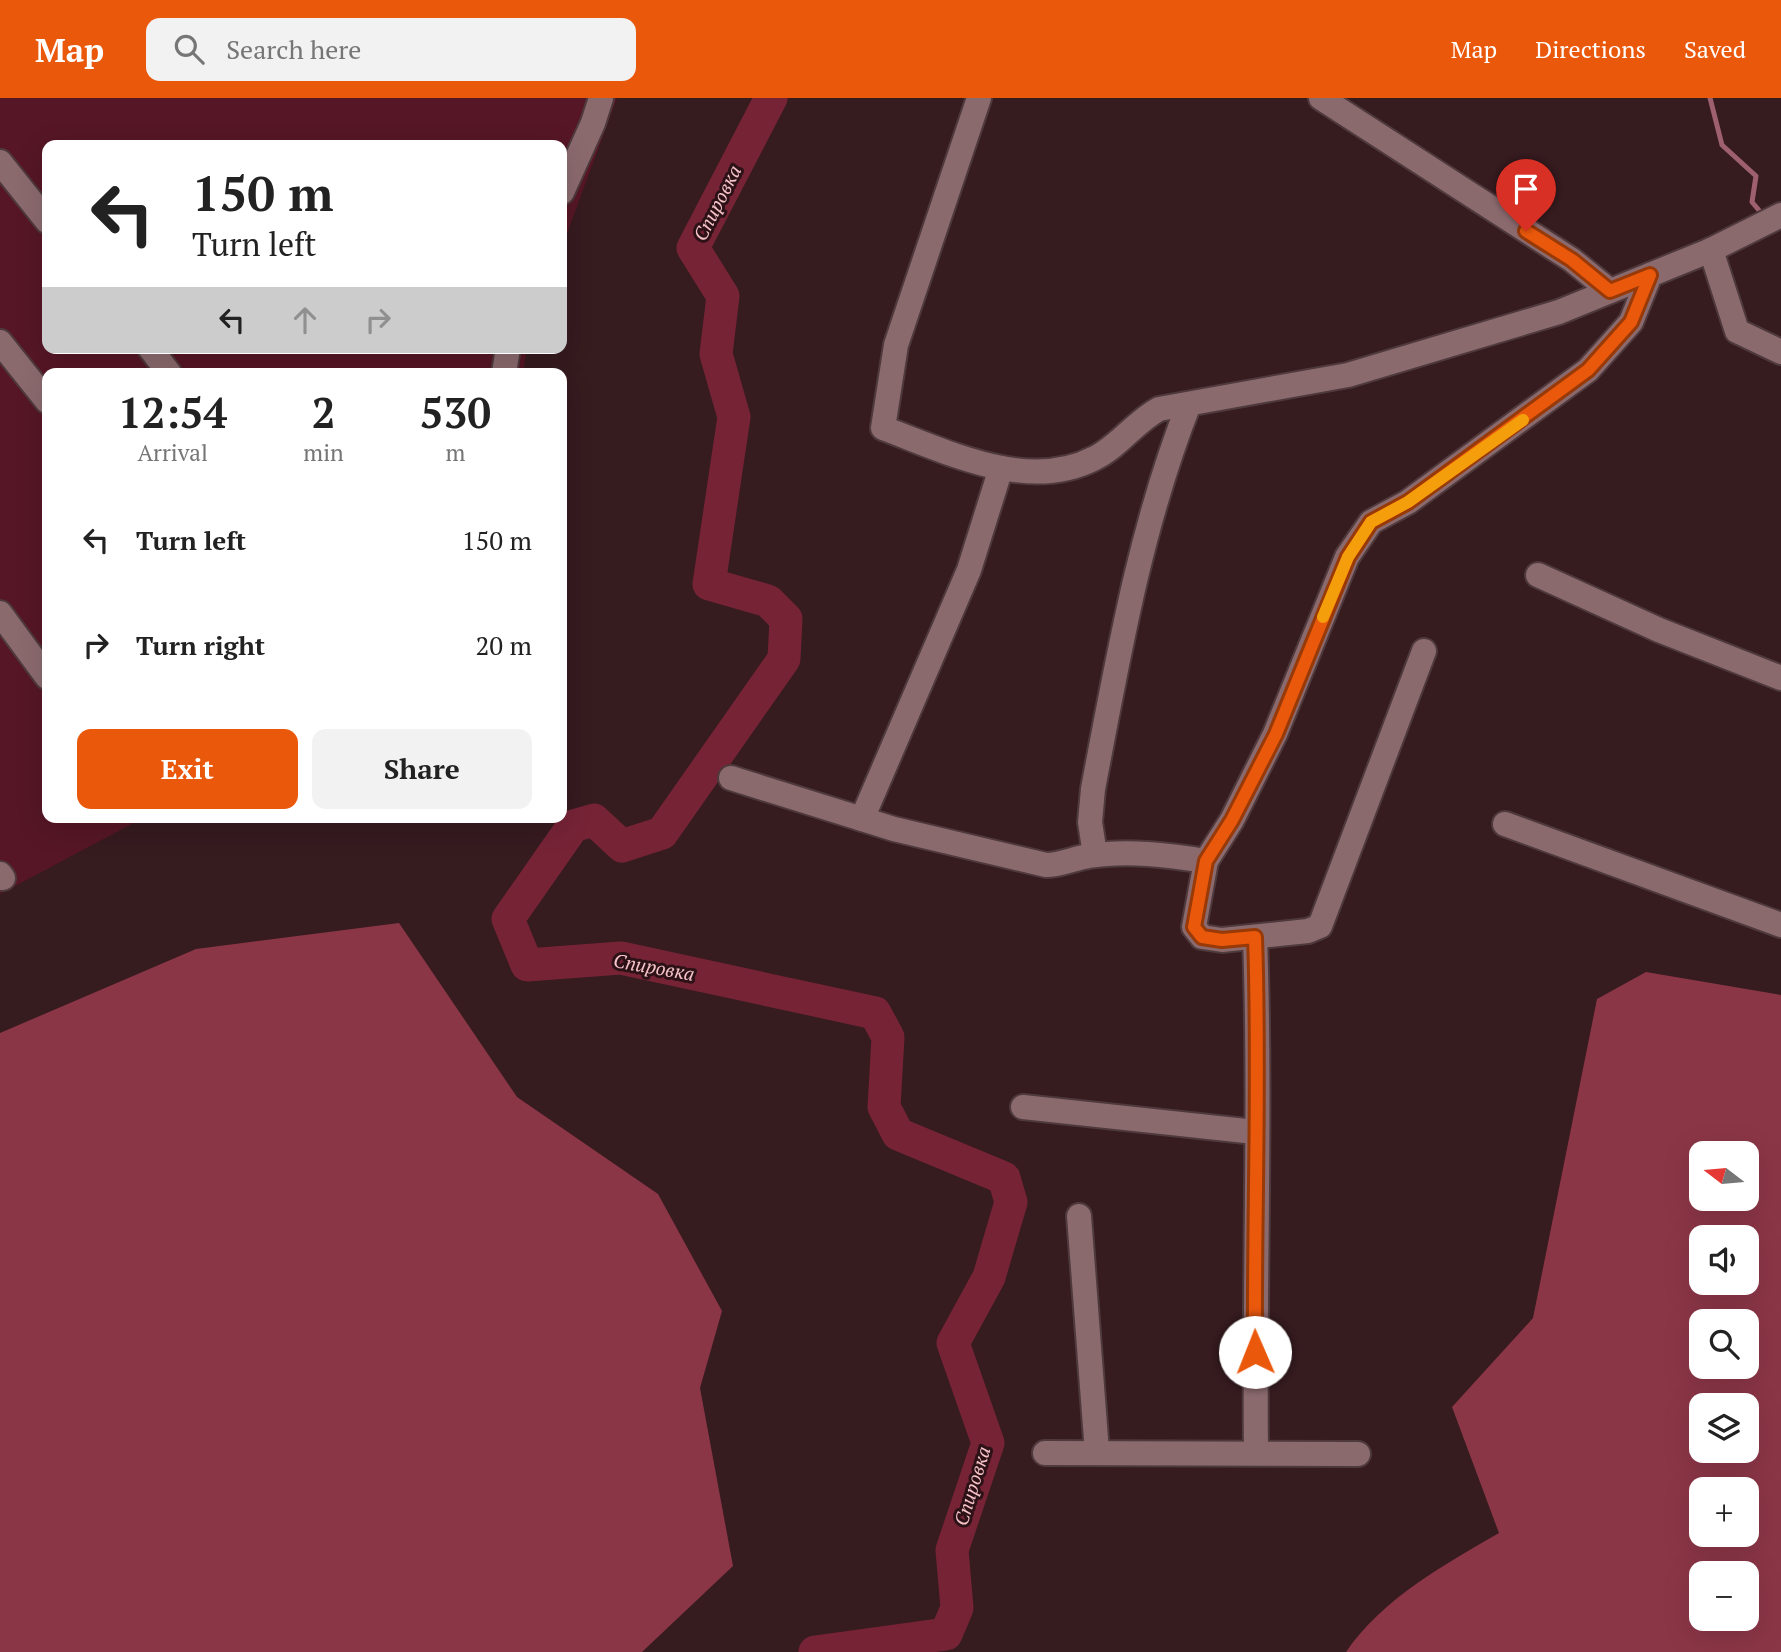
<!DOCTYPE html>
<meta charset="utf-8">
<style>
body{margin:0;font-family:"PT Serif",serif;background:#f2f2f2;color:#222;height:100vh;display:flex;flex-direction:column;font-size:26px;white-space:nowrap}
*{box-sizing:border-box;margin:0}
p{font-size:23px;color:#767676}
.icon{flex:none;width:38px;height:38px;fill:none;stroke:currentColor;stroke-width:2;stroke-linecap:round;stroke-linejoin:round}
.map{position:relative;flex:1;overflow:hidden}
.sheet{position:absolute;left:42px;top:270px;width:525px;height:455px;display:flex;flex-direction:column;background:#fff;border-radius:14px;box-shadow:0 7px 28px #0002}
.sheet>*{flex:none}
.hud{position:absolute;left:42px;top:42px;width:525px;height:214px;border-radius:14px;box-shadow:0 7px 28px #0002;background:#fff;color:#222;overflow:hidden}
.needle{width:46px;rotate:286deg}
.buttons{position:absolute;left:1689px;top:1043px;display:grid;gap:14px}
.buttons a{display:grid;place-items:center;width:70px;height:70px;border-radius:14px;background:#fff;box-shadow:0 7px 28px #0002;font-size:35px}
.pin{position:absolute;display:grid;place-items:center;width:60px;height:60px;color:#fff;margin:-72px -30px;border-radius:50% 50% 50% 0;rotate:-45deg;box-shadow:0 0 7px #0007}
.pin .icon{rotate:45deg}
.me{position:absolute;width:77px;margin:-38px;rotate:359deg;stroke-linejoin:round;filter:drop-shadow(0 0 5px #0008)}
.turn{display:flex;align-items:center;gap:24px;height:147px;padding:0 35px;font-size:32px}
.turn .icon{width:91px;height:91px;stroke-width:2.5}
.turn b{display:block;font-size:49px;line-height:60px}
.lanes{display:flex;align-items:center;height:66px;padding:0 35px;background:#0003;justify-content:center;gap:35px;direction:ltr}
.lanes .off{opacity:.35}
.eta{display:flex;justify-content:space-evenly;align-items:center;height:119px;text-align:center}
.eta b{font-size:42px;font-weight:700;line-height:49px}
.cta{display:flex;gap:14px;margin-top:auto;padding:14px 35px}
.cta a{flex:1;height:80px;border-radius:14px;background:#ea580c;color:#fff;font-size:28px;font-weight:700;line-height:80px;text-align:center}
.cta a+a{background:#f2f2f2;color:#222}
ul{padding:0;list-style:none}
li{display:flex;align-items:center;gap:21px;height:105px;padding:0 35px}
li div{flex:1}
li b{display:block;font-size:26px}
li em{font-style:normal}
header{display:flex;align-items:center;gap:42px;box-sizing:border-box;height:98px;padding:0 35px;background:#ea580c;color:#fff}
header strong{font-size:33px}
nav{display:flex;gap:38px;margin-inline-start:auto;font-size:24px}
.search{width:490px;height:63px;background:#f2f2f2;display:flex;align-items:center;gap:18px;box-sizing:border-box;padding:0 24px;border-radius:14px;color:#767676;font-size:26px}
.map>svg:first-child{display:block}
</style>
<header>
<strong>Map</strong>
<div class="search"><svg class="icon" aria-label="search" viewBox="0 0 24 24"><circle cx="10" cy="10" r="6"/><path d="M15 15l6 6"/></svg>Search here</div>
<nav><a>Map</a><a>Directions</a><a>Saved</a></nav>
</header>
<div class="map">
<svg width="1781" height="1554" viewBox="0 0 1781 1554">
<rect width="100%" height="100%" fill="#361b1f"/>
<path fill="#561625" d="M0 0H617L562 149V47H47V250H527L523 275H47V719H145L0 796Z"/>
<g fill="#8b3647" fill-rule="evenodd">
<path d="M399 825 517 999 658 1096 722 1213 700 1290 733 1468 642 1554H0V935L196 851Z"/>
<path d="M1646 874 1781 897V1554H1346C1383 1500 1444 1467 1499 1435L1452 1309 1533 1220 1597 901ZM1701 1055H1746V1101H1701ZM1701 1139H1746V1185H1701ZM1701 1223H1746V1269H1701ZM1701 1307H1746V1353H1701ZM1701 1391H1746V1437H1701ZM1701 1475H1746V1521H1701Z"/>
</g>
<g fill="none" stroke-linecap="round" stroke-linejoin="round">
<path stroke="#9e606e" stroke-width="5" d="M1710 0 1722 47 1756 78 1752 104 1763 117"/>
<path stroke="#762336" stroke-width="33" d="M771 0 693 150 723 198 716 256 734 319 709 486 768 503 786 521 784 561 662 735 622 748 594 722 573 728 508 821 527 867 621 860 875 915 888 939 884 1009 898 1036 1004 1080 1011 1104 989 1179 953 1245 988 1345 952 1452 957 1510 946 1536 815 1554"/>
<g stroke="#4e393c" stroke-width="28">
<g id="minor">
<path d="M979 0 896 247 883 330C948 354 1028 395 1095 360 1118 349 1135 324 1159 311L1348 277 1559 214 1711 152 1781 117"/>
<path d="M1321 0 1572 162 1610 193"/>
<path d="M0 64 47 123"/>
<path d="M562 94 593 25 601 0"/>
<path d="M1711 152 1737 233 1781 254"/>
<path d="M0 244 47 303"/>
<path d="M150 250 169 275"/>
<path d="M504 275 508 250"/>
<path d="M1538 477 1659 532 1781 580"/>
<path d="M0 515 47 579"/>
<path d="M1424 553 1320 828 1308 833 1222 842 1202 839 1194 829 1206 763 1232 722 1275 636 1347 459 1371 424 1408 404 1588 272 1631 224 1650 177"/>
<path d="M731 680 894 731 1046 767C1062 767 1074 760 1089 758 1127 752 1168 757 1206 763"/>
<path d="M862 721 969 472 1001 370"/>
<path d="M1505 726 1781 827"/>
<path d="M1095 757 1090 724 1093 691C1118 560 1140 430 1189 306"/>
<path d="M0 776 3 780"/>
<path d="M1255 839C1261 1010 1254 1183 1256 1355"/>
<path d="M1023 1009 1255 1034"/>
<path d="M1079 1118 1097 1354"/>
<path d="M1045 1355 1358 1356"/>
</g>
</g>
<use href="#minor" stroke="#8b6a6e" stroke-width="24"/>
</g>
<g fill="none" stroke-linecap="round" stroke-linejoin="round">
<g stroke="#983908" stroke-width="18">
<path id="route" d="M1255 1254C1254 1116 1260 977 1255 839L1222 842 1202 839 1194 829 1206 763 1232 722 1276 636 1348 459 1371 424 1408 404 1588 272 1631 224 1650 177 1610 193 1572 162 1526 133"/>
</g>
<use href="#route" stroke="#ea580c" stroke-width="12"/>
<path stroke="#f59e0b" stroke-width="12" d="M1323 519 1348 459 1371 424 1408 404 1523 322"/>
</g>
<g text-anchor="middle" stroke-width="6" stroke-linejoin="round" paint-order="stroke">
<g font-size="19" font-style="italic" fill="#f6c3c9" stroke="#2c1216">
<text transform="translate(717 105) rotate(-63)" y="7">Спировка</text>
<text transform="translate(654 869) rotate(10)" y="7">Спировка</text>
<text transform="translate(972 1388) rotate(-73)" y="7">Спировка</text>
</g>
</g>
</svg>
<div class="buttons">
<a><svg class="needle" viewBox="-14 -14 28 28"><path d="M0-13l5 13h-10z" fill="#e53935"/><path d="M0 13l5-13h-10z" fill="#767676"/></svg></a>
<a><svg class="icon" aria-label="sound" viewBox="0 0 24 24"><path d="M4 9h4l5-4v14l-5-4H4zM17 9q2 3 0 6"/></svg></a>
<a><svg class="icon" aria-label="search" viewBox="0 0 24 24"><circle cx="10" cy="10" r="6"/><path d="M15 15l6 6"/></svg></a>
<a><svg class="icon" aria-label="layers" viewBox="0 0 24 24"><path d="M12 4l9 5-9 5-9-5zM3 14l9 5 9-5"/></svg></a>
<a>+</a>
<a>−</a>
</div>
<div class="pin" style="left:1526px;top:133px;background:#d93025"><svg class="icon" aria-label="arrive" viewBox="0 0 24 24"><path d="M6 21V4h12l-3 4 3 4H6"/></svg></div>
<svg class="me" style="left:1255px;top:1254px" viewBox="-20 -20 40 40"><circle r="19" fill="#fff"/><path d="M0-13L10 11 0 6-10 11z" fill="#ea580c"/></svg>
<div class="hud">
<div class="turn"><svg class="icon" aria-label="left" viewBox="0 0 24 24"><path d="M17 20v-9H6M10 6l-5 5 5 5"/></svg><div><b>150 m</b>Turn left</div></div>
<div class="lanes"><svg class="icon" aria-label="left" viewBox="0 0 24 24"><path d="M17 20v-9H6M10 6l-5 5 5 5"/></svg><svg class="icon off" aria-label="ahead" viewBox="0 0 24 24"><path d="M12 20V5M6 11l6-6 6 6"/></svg><svg class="icon off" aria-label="right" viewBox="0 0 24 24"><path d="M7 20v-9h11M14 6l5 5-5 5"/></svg></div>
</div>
<section class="sheet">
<div class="eta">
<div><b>12:54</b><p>Arrival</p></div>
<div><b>2</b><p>min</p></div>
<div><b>530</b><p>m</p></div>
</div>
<ul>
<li><svg class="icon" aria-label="left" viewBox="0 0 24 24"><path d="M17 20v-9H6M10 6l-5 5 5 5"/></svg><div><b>Turn left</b></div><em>150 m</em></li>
<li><svg class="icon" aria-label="right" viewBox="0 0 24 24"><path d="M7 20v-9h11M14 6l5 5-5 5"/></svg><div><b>Turn right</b></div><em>20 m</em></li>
</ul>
<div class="cta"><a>Exit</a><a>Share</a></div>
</section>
</div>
